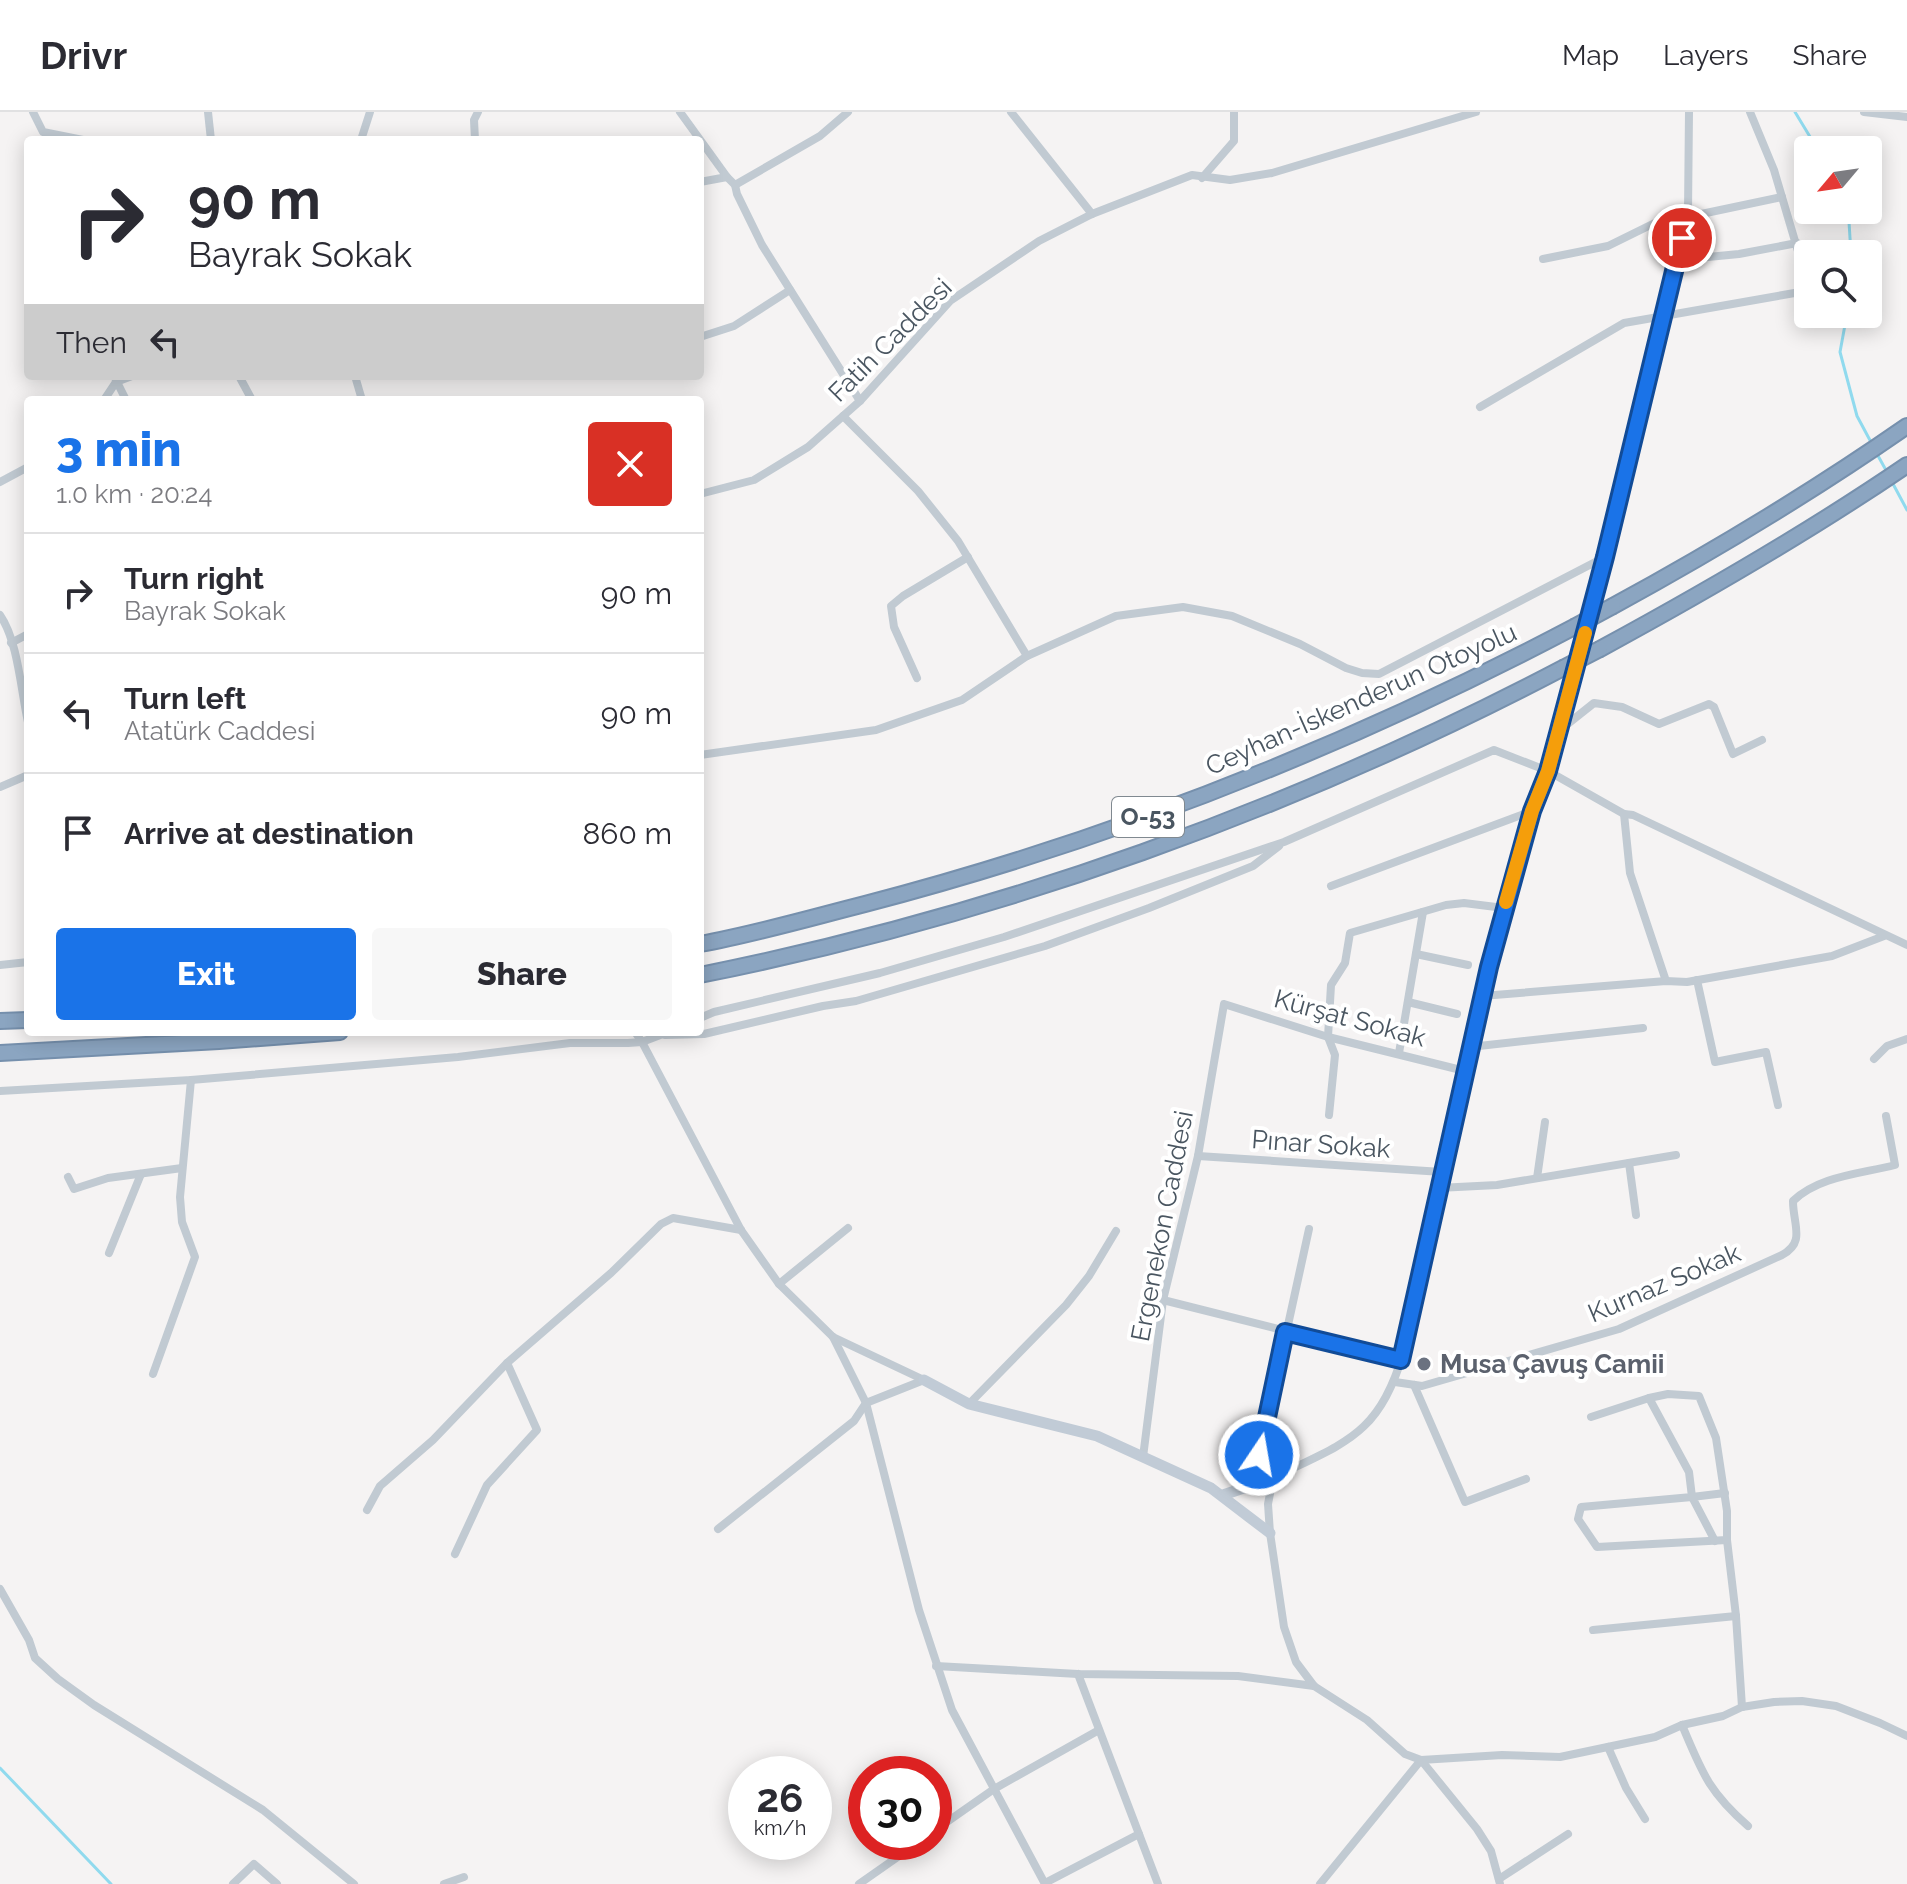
<!DOCTYPE html>
<meta charset="utf-8">
<style>
body{margin:0;font-family:Raleway,sans-serif;background:#f7f7f7;color:#2b2b33;height:100vh;display:flex;flex-direction:column;font-size:30px;white-space:nowrap}
*{box-sizing:border-box;margin:0}
p{font-size:26px;color:#7c7c81}
.icon{flex:none;width:44px;height:44px;fill:none;stroke:currentColor;stroke-width:2;stroke-linecap:round;stroke-linejoin:round}
.map{position:relative;flex:1;overflow:hidden}
.details{position:absolute;left:24px;top:284px;width:680px;height:640px;display:flex;flex-direction:column;background:#fff;border-radius:8px;box-shadow:0 4px 20px #0003}
.details>*{flex:none}
.hud{position:absolute;left:24px;top:24px;width:680px;height:244px;border-radius:8px;box-shadow:0 4px 20px #0003;background:#fff;color:#2b2b33;overflow:hidden}
.needle{width:52px;rotate:241deg}
.controls{position:absolute;left:1794px;top:24px;display:grid;gap:16px}
.controls a{display:grid;place-items:center;width:88px;height:88px;border-radius:8px;background:#fff;box-shadow:0 4px 20px #0003;font-size:40px}
.speed{position:absolute;left:728px;top:1644px;display:flex;gap:16px;font-size:40px;font-weight:700;text-align:center}
.speed>*{display:grid;place-content:center;width:104px;height:104px;border-radius:50%;background:#fff;box-shadow:0 4px 20px #0003;line-height:1}
.speed small{font-size:20px;font-weight:400}
.speed .limit{border:12px solid #d22;background:#fff;color:#111}
.pin{position:absolute;display:grid;place-items:center;width:68px;height:68px;color:#fff;margin:-34px;border:4px solid #fff;border-radius:50%;box-shadow:0 2px 8px #0007}
.me{position:absolute;width:88px;margin:-44px;rotate:12deg;stroke-linejoin:round;filter:drop-shadow(0 0 6px #0008)}
.turn{display:flex;align-items:center;gap:28px;height:168px;padding:0 32px;font-size:36px}
.turn .icon{width:104px;height:104px;stroke-width:2.5}
.turn b{display:block;font-size:56px;line-height:68px}
.then{display:flex;align-items:center;height:76px;padding:0 32px;background:#0003;gap:16px;font-size:30px}
.round{display:grid;place-items:center;flex:none;width:84px;height:84px;border-radius:8px;background:#f7f7f7}
.head{display:flex;align-items:center;justify-content:space-between;height:136px;padding:0 32px}
h1{font-size:48px;font-weight:800;line-height:60px;color:#1a73e8}
.button{display:flex;gap:16px;margin-top:auto;padding:16px 32px}
.button a{flex:1;height:92px;border-radius:8px;background:#1a73e8;color:#fff;font-size:32px;font-weight:800;line-height:92px;text-align:center}
.button a+a{background:#f7f7f7;color:#2b2b33}
ul{padding:0;list-style:none}
li{display:flex;align-items:center;gap:24px;height:120px;padding:0 32px;border-top:2px solid #e1e1e2}
li div{flex:1}
li b{display:block;font-size:30px}
li em{font-style:normal}
header{display:flex;align-items:center;gap:48px;box-sizing:border-box;height:112px;padding:0 40px;background:#fff;border-bottom:2px solid #e1e1e2}
header strong{font-size:38px}
nav{display:flex;gap:44px;margin-inline-start:auto;font-size:28px}
.map>svg:first-child{display:block}
</style>
<header>
<strong>Drivr</strong>
<nav><a>Map</a><a>Layers</a><a>Share</a></nav>
</header>
<div class="map">
<svg width="1907" height="1772" viewBox="0 0 1907 1772">
<rect width="100%" height="100%" fill="#f5f3f3"/>
<g fill="none" stroke-linecap="round" stroke-linejoin="round">
<g stroke="#90daee" stroke-width="3">
<path d="M1795 0 1818 38"/>
<path d="M1844 98 1849 110 1851 142"/>
<path d="M1847 202 1840 240 1857 304 1872 332"/>
<path d="M1877 342 1887 360"/>
<path d="M1892 370 1907 398"/>
<path d="M0 1656 111 1772"/>
</g>
<g stroke="#7690ad" stroke-width="18">
<g id="highway">
<path d="M1613 494C1714 439 1812 380 1907 314"/>
<path d="M1600 537C1705 480 1809 420 1907 353"/>
<path d="M700 832C755 822 810 806 865 792 1111 728 1348 634 1574 515"/>
<path d="M700 863C1000 803 1292 698 1563 556"/>
<path d="M0 909 28 908"/>
<path d="M0 941 219 929 340 920"/>
</g>
</g>
<g stroke="#c1cad2" stroke-width="8">
<path d="M33 0 43 20 83 28"/>
<path d="M208 0 211 28"/>
<path d="M680 0 727 65"/>
<path d="M1011 0 1092 102"/>
<path d="M1750 0 1774 58 1808 173"/>
<path d="M1864 0 1907 5"/>
<path d="M361 28 370 0"/>
<path d="M475 28 474 8 478 0"/>
<path d="M1202 66 1234 29V0"/>
<path d="M700 70 727 65 735 73 737 82 762 133 860 289"/>
<path d="M735 73 820 24 848 0"/>
<path d="M1687 105 1782 85"/>
<path d="M1543 147 1608 134 1677 100H1688"/>
<path d="M1677 148 1739 142 1797 131"/>
<path d="M700 225 734 214 790 178"/>
<path d="M114 264 126 288"/>
<path d="M239 264 252 288"/>
<path d="M355 264 362 288"/>
<path d="M104 288 116 270 132 264"/>
<path d="M1480 295 1624 211 1806 179 1808 174"/>
<path d="M843 304 918 379 958 429 1027 544"/>
<path d="M0 370 28 355"/>
<path d="M700 382 754 368 808 335 860 289 950 189 1039 129 1092 102 1192 63 1230 68 1272 61 1476 0"/>
<path d="M0 503C18 529 21 579 28 610"/>
<path d="M11 531 28 522"/>
<path d="M917 566 894 515 891 494 903 484 968 445"/>
<path d="M1560 618 1594 591 1622 595 1659 612 1709 592 1714 595 1733 642 1762 628"/>
<path d="M700 643 876 618 962 588 1027 544 1116 504 1183 495 1232 504 1300 532 1346 556 1362 561 1379 562 1605 445"/>
<path d="M0 675 28 663"/>
<path d="M1624 702 1630 761 1666 869"/>
<path d="M1331 774 1532 699"/>
<path d="M1416 842 1468 853"/>
<path d="M0 853 28 850"/>
<path d="M1697 868 1715 950 1766 940 1778 993"/>
<path d="M1482 884 1666 869 1687 870 1832 844 1884 824"/>
<path d="M1408 890 1457 902"/>
<path d="M700 906 714 900 880 861 1004 825 1284 730 1494 638 1548 659 1624 702 1633 703 1907 833"/>
<path d="M635 920 642 930 741 1118 779 1172 833 1225 924 1268"/>
<path d="M665 923 704 922 823 894 856 889 1045 834 1149 796 1253 754 1279 734"/>
<path d="M1470 935 1643 916"/>
<path d="M1399 941 1423 800"/>
<path d="M1874 947 1887 934 1907 927"/>
<path d="M0 979 191 968 458 945 570 931H628L642 930 668 920"/>
<path d="M1329 1003 1335 943 1328 925 1331 873 1345 851 1350 821 1446 793 1464 791 1504 796"/>
<path d="M1198 1044 1442 1060"/>
<path d="M1629 1051 1636 1103"/>
<path d="M68 1065 74 1077 108 1066 182 1056"/>
<path d="M1537 1066 1545 1010"/>
<path d="M1438 1076 1497 1073 1676 1043"/>
<path d="M109 1141 141 1062"/>
<path d="M779 1172 848 1116"/>
<path d="M1163 1188 1401 1248"/>
<path d="M833 1225 866 1291 919 1498 952 1598 1045 1772"/>
<path d="M153 1262 195 1145 182 1110 180 1085 191 968"/>
<path d="M1395 1270 1422 1274 1619 1217 1782 1143C1806 1130 1793 1113 1793 1089 1819 1064 1860 1062 1895 1053L1886 1004"/>
<path d="M1414 1273 1465 1390 1526 1367"/>
<path d="M969 1292 1066 1193 1089 1164 1116 1119"/>
<path d="M1591 1305 1649 1286"/>
<path d="M1143 1345 1163 1188 1198 1044 1224 892 1328 925 1465 959"/>
<path d="M1253 1373 1309 1117"/>
<path d="M367 1398 380 1374 433 1328 507 1251"/>
<path d="M718 1417 854 1309 866 1291 924 1268"/>
<path d="M1727 1428 1597 1435 1578 1407 1581 1395 1692 1385 1689 1360 1649 1286 1668 1282 1699 1284 1716 1326 1727 1399V1428L1736 1504 1742 1595"/>
<path d="M1715 1429 1692 1385 1725 1381"/>
<path d="M455 1442 487 1373 537 1318 507 1251 611 1161 661 1112 673 1106 741 1118"/>
<path d="M0 1477 29 1528 35 1546 58 1567 94 1593 263 1698 354 1772"/>
<path d="M1593 1518 1736 1504"/>
<path d="M936 1554 1078 1562 1238 1564 1314 1574"/>
<path d="M1078 1562 1158 1772"/>
<path d="M1682 1613C1702 1660 1708 1679 1748 1714"/>
<path d="M1608 1635 1626 1676 1645 1707"/>
<path d="M934 1719 994 1677 1099 1618"/>
<path d="M1499 1767 1568 1722"/>
<path d="M1045 1771 1139 1722"/>
<path d="M233 1772 254 1752 277 1772"/>
<path d="M444 1772 464 1765"/>
<path d="M859 1772 919 1730"/>
<path d="M1320 1772 1421 1648 1502 1643 1560 1645 1655 1625 1682 1613 1723 1604 1742 1595 1774 1590 1802 1589 1836 1594 1880 1611 1907 1624"/>
<path d="M1500 1772 1491 1739 1477 1717 1421 1648 1405 1642 1367 1608 1314 1574 1296 1550 1284 1515 1270 1421 1268 1392 1273 1366C1347 1329 1378 1325 1404 1239L1482 884 1532 699 1548 659 1605 445 1677 148 1688 100 1689 0"/>
</g>
<g stroke="#c1cbd6" stroke-width="11">
<path d="M924 1268 969 1292 1097 1324 1211 1376 1270 1421"/>
<path d="M1223 1383 1273 1366"/>
</g>
<use href="#highway" stroke="#8ba5c1" stroke-width="14"/>
<g stroke="#7690ad" stroke-width="18" stroke-linecap="butt">
<g id="highway-bridge">
<path d="M1574 515 1613 494"/>
<path d="M1563 556 1600 537"/>
</g>
</g>
<use href="#highway-bridge" stroke="#8ba5c1" stroke-width="14"/>
</g>
<g fill="none" stroke-linecap="round" stroke-linejoin="round">
<g stroke="#114b97" stroke-width="20">
<path id="route" d="M1259 1343 1285 1220 1401 1248 1489 855 1532 699 1548 659 1559 618 1605 445 1682 126"/>
</g>
<use href="#route" stroke="#1a73e8" stroke-width="14"/>
<path stroke="#f59e0b" stroke-width="14" d="M1506 790 1532 699 1548 659 1585 521"/>
</g>
<circle fill="#6b7280" stroke="#fff" stroke-width="3" cx="1424" cy="1252" r="8"/>
<g text-anchor="middle" stroke-width="8" stroke-linejoin="round" paint-order="stroke">
<rect fill="#fff" stroke="#808990" stroke-width="2" x="1112" y="685" width="72" height="40" rx="6"/>
<g font-size="24" font-weight="bold" fill="#4a5661">
<text x="1148" y="713">O-53</text>
</g>
<g font-size="26" fill="#4a5661" stroke="#fff">
<text transform="translate(890 228) rotate(-45)" y="9">Fatih Caddesi</text>
<text transform="translate(1361 587) rotate(-24)" y="9">Ceyhan-İskenderun Otoyolu</text>
<text transform="translate(1350 906) rotate(15)" y="9">Kürşat Sokak</text>
<text transform="translate(1321 1032) rotate(4)" y="9">Pınar Sokak</text>
<text transform="translate(1162 1114) rotate(-79)" y="9">Ergenekon Caddesi</text>
<text transform="translate(1664 1171) rotate(-23)" y="9">Kurnaz Sokak</text>
</g>
<g font-size="26" font-weight="bold" fill="#5b616d" stroke="#fff" text-anchor="start">
<text x="1440" y="1261">Musa Çavuş Camii</text>
</g>
</g>
</svg>
<div class="controls">
<a><svg class="needle" viewBox="-14 -14 28 28"><path d="M0-13l5 13h-10z" fill="#e53935"/><path d="M0 13l5-13h-10z" fill="#7c7c81"/></svg></a>
<a><svg class="icon" aria-label="search" viewBox="0 0 24 24"><circle cx="10" cy="10" r="6"/><path d="M15 15l6 6"/></svg></a>
</div>
<div class="speed"><div>26<small>km/h</small></div><div class="limit">30</div></div>
<div class="pin" style="left:1682px;top:126px;background:#d93025"><svg class="icon" aria-label="arrive" viewBox="0 0 24 24"><path d="M6 21V4h12l-3 4 3 4H6"/></svg></div>
<svg class="me" style="left:1259px;top:1343px" viewBox="-20 -20 40 40"><circle r="17" fill="#1a73e8" stroke="#fff" stroke-width="3"/><path d="M0-11L8 9 0 5-8 9z" fill="#fff"/></svg>
<div class="hud">
<div class="turn"><svg class="icon" aria-label="right" viewBox="0 0 24 24"><path d="M7 20v-9h11M14 6l5 5-5 5"/></svg><div><b>90 m</b>Bayrak Sokak</div></div>
<div class="then">Then<svg class="icon" aria-label="left" viewBox="0 0 24 24"><path d="M17 20v-9H6M10 6l-5 5 5 5"/></svg></div>
</div>
<section class="details">
<div class="head"><div><h1>3 min</h1><p>1.0 km · 20:24</p></div><a class="round" style="background:#d93025;color:#fff"><svg class="icon" aria-label="close" viewBox="0 0 24 24"><path d="M6 6l12 12M18 6L6 18"/></svg></a></div>
<ul>
<li><svg class="icon" aria-label="right" viewBox="0 0 24 24"><path d="M7 20v-9h11M14 6l5 5-5 5"/></svg><div><b>Turn right</b><p>Bayrak Sokak</p></div><em>90 m</em></li>
<li><svg class="icon" aria-label="left" viewBox="0 0 24 24"><path d="M17 20v-9H6M10 6l-5 5 5 5"/></svg><div><b>Turn left</b><p>Atatürk Caddesi</p></div><em>90 m</em></li>
<li><svg class="icon" aria-label="arrive" viewBox="0 0 24 24"><path d="M6 21V4h12l-3 4 3 4H6"/></svg><div><b>Arrive at destination</b></div><em>860 m</em></li>
</ul>
<div class="button"><a>Exit</a><a>Share</a></div>
</section>
</div>
